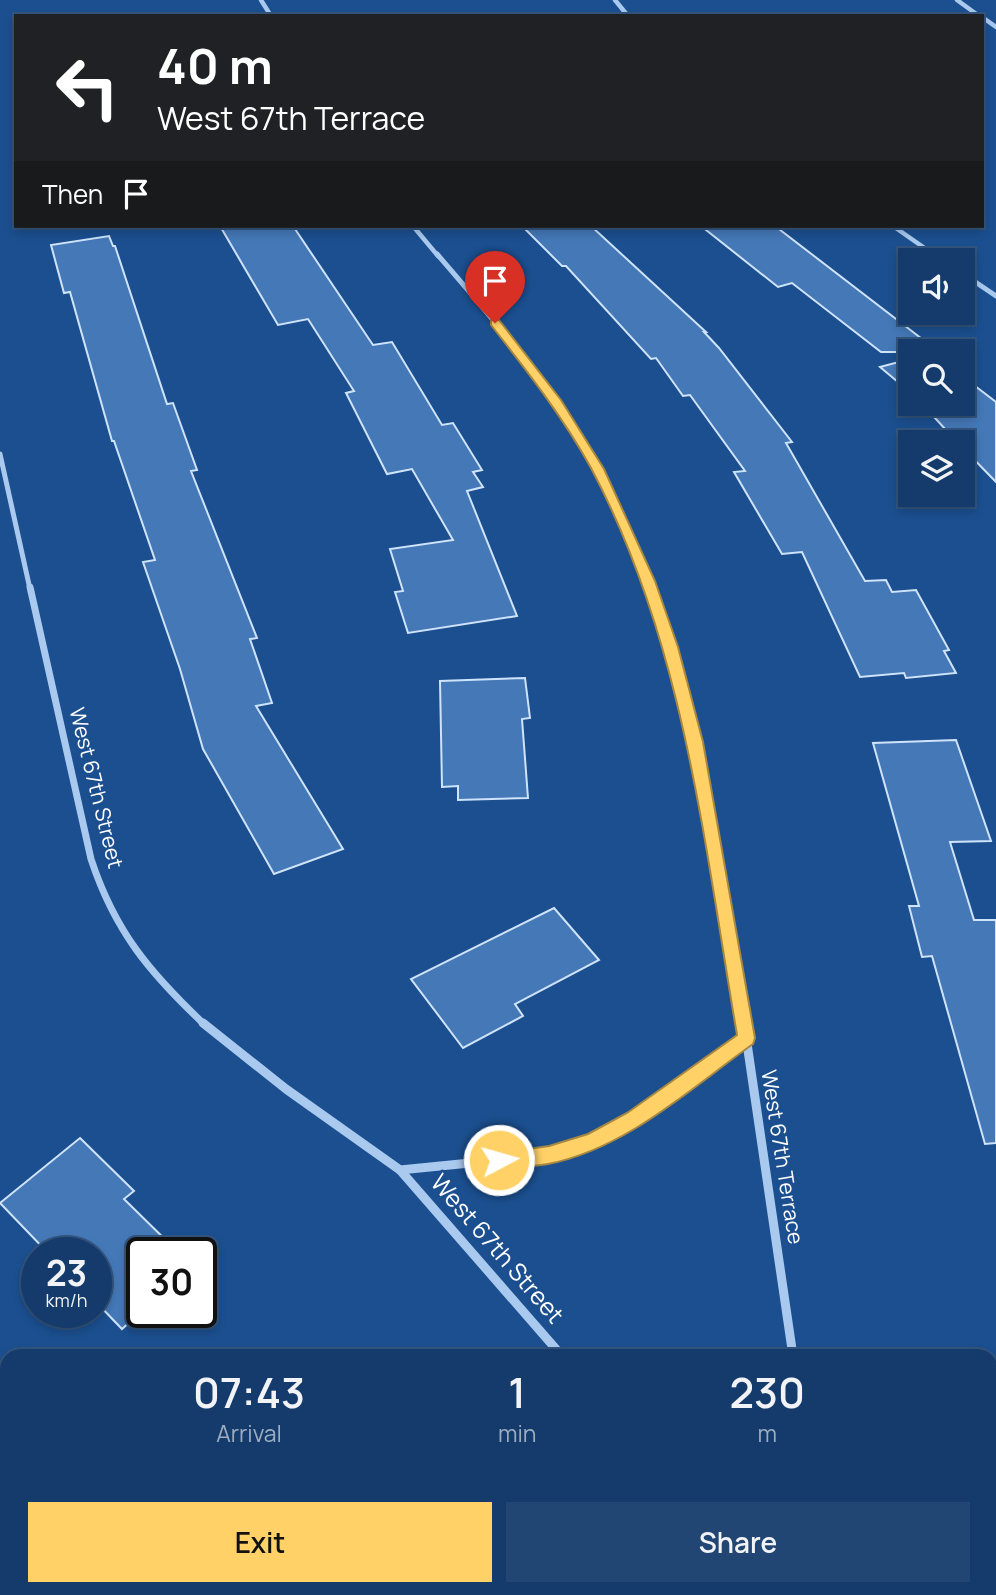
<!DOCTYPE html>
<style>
body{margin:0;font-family:Manrope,sans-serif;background:#214673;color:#f1f3f6;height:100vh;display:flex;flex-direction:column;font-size:26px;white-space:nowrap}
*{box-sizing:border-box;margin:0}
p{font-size:23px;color:#9dadc1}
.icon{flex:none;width:38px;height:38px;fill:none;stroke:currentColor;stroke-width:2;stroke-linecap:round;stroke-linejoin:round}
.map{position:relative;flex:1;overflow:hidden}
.panel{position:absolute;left:0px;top:1349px;width:998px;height:247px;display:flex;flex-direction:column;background:#143b6b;border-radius:21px 21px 0 0;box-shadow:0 4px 10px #0003,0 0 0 2px #33557e}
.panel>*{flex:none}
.hud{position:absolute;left:14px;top:14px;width:970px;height:214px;border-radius:0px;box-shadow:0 4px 10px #0003,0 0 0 2px #33557e;background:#202124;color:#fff;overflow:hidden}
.tools{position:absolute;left:898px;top:248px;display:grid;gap:14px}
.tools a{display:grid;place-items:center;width:77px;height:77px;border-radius:0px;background:#143b6b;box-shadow:0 4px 10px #0003,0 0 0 2px #33557e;font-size:35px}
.speed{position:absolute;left:21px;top:1237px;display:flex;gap:14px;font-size:35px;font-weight:700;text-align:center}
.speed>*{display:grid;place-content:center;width:91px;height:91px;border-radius:50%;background:#143b6b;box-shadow:0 4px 10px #0003,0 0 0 2px #33557e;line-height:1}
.speed small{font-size:18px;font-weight:400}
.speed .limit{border:4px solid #111;border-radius:10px;background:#fff;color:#111}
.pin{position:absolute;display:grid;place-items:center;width:60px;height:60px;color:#fff;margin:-72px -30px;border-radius:50% 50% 50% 0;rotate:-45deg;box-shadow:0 0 7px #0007}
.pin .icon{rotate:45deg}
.me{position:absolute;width:77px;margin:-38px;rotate:84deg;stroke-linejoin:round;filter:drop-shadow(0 0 5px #0008)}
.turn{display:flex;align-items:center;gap:24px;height:147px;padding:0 28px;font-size:32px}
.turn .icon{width:91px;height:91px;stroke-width:2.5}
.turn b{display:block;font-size:49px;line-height:60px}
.then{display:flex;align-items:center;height:66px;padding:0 28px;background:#0003;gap:14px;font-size:26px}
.eta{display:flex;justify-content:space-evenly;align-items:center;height:119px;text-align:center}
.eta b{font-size:42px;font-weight:600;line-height:49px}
.button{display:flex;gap:14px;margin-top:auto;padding:14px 28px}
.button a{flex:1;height:80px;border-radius:0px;background:#ffd166;color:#111;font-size:28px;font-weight:600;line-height:80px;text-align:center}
.button a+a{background:#214673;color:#f1f3f6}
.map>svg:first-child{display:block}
</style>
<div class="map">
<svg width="996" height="1595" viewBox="0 0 996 1595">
<rect width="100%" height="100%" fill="#1b4f8f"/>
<g fill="#4478b7" stroke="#cfe3fa" stroke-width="2">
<path d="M220 226H293L373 345 392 342 442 425 453 423 482 470 473 472 483 487 467 491 517 616 408 633 395 592 403 591 390 549 453 540 412 469 387 474 346 393 354 391 308 319 278 325Z"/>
<path d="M522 226H591L706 332H704L719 348 792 442 786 443 865 581 886 580 892 592 916 590 949 650 944 651 956 673 906 678 904 673 860 677 802 552 782 554 734 472 745 471 690 395 683 396 656 358 651 359 566 266H562Z"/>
<path d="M701 226H775L939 352H881L792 283 778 287Z"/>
<path d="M109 236 113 246H115L167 404 173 403 197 470 191 471 257 638 250 639 272 703 256 706 343 849 274 874 203 749 180 669 143 562 155 560 114 441H112L70 292 64 293 51 245Z"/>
<path d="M910 359V392L880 367Z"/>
<path d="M962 376 996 402V482L962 447V443H958L922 404H962Z"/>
<path d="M525 678 530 718 522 719 528 798 458 800V786L442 787 440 681Z"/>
<path d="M956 740 991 841 950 842 974 920H996V1143L985 1144 932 956 922 957 909 906H919L873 743Z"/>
<path d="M554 908 599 960 515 1004 523 1016 463 1048 411 979Z"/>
<path d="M80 1138 134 1191 124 1199 179 1253H142V1311L122 1329 96 1302V1253H48L0 1203Z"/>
</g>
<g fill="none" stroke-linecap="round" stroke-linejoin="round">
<g stroke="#a9c9ee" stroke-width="4.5">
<path d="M261 0 271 16"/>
<path d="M615 0 628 16"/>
<path d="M957 0 979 16"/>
<path d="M982 17 996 27"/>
<path d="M413 226 438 256"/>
<path d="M893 226 936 256"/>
</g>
<g stroke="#a9c9ee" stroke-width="5">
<path d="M437 254C495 321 553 389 597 467 618 506 634 547 651 589"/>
<path d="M933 254 944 261"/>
<path d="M962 273 996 296"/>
<path d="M0 454 30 589"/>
</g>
<g stroke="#a9c9ee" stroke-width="7">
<path d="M30 587 91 859C115 932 150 973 205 1025"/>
<path d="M650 587C704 726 721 879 744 1025"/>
</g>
<g stroke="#a9c9ee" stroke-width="9">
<path d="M203 1023 286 1089 400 1170 549 1155 594 1140 634 1119 746 1038"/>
<path d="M744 1023 793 1356"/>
<path d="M400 1170 562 1356"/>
<path d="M720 1589 724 1595"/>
<path d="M826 1589 827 1595"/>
</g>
</g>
<path fill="#ffd166" stroke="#a68842" stroke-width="2" d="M491 320H499L561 400 604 469 655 581 678 647 703 742 755 1038 753 1044C691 1088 626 1149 548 1164 532 1167 515 1167 499 1168L493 1166 490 1160 493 1154 549 1146 588 1134 627 1113 737 1035C704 843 684 643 591 468 563 417 527 371 491 325Z"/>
<g text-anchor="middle" stroke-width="5" stroke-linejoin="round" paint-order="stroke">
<g font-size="21" fill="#fff" stroke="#1b4f8f">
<text transform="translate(96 788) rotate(76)" y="7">West 67th Street</text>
<text transform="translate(782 1157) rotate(81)" y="7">West 67th Terrace</text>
</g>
<g font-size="24" fill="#fff" stroke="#1b4f8f">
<text transform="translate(497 1249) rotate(49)" y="8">West 67th Street</text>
</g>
</g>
</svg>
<div class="tools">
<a><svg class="icon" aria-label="sound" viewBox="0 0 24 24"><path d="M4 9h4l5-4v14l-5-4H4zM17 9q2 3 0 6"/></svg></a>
<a><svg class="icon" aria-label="search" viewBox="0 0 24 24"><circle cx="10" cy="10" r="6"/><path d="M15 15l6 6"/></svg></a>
<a><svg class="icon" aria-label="layers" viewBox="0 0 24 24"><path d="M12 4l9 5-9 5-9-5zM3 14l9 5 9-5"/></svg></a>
</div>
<div class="speed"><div>23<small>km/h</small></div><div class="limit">30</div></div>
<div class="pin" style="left:495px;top:323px;background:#d93025"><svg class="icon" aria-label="arrive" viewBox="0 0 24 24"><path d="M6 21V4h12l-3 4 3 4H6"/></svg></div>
<svg class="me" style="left:499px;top:1160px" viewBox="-20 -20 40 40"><circle r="17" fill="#ffd166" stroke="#fff" stroke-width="3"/><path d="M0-11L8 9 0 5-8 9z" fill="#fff"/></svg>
<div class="hud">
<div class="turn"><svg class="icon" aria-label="left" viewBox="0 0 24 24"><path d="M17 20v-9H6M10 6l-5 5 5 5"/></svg><div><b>40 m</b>West 67th Terrace</div></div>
<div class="then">Then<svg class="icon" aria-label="arrive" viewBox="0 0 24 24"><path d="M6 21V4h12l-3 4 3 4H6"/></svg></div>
</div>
<section class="panel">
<div class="eta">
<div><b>07:43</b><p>Arrival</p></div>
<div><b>1</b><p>min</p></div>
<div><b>230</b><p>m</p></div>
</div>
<div class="button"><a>Exit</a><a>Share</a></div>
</section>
</div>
